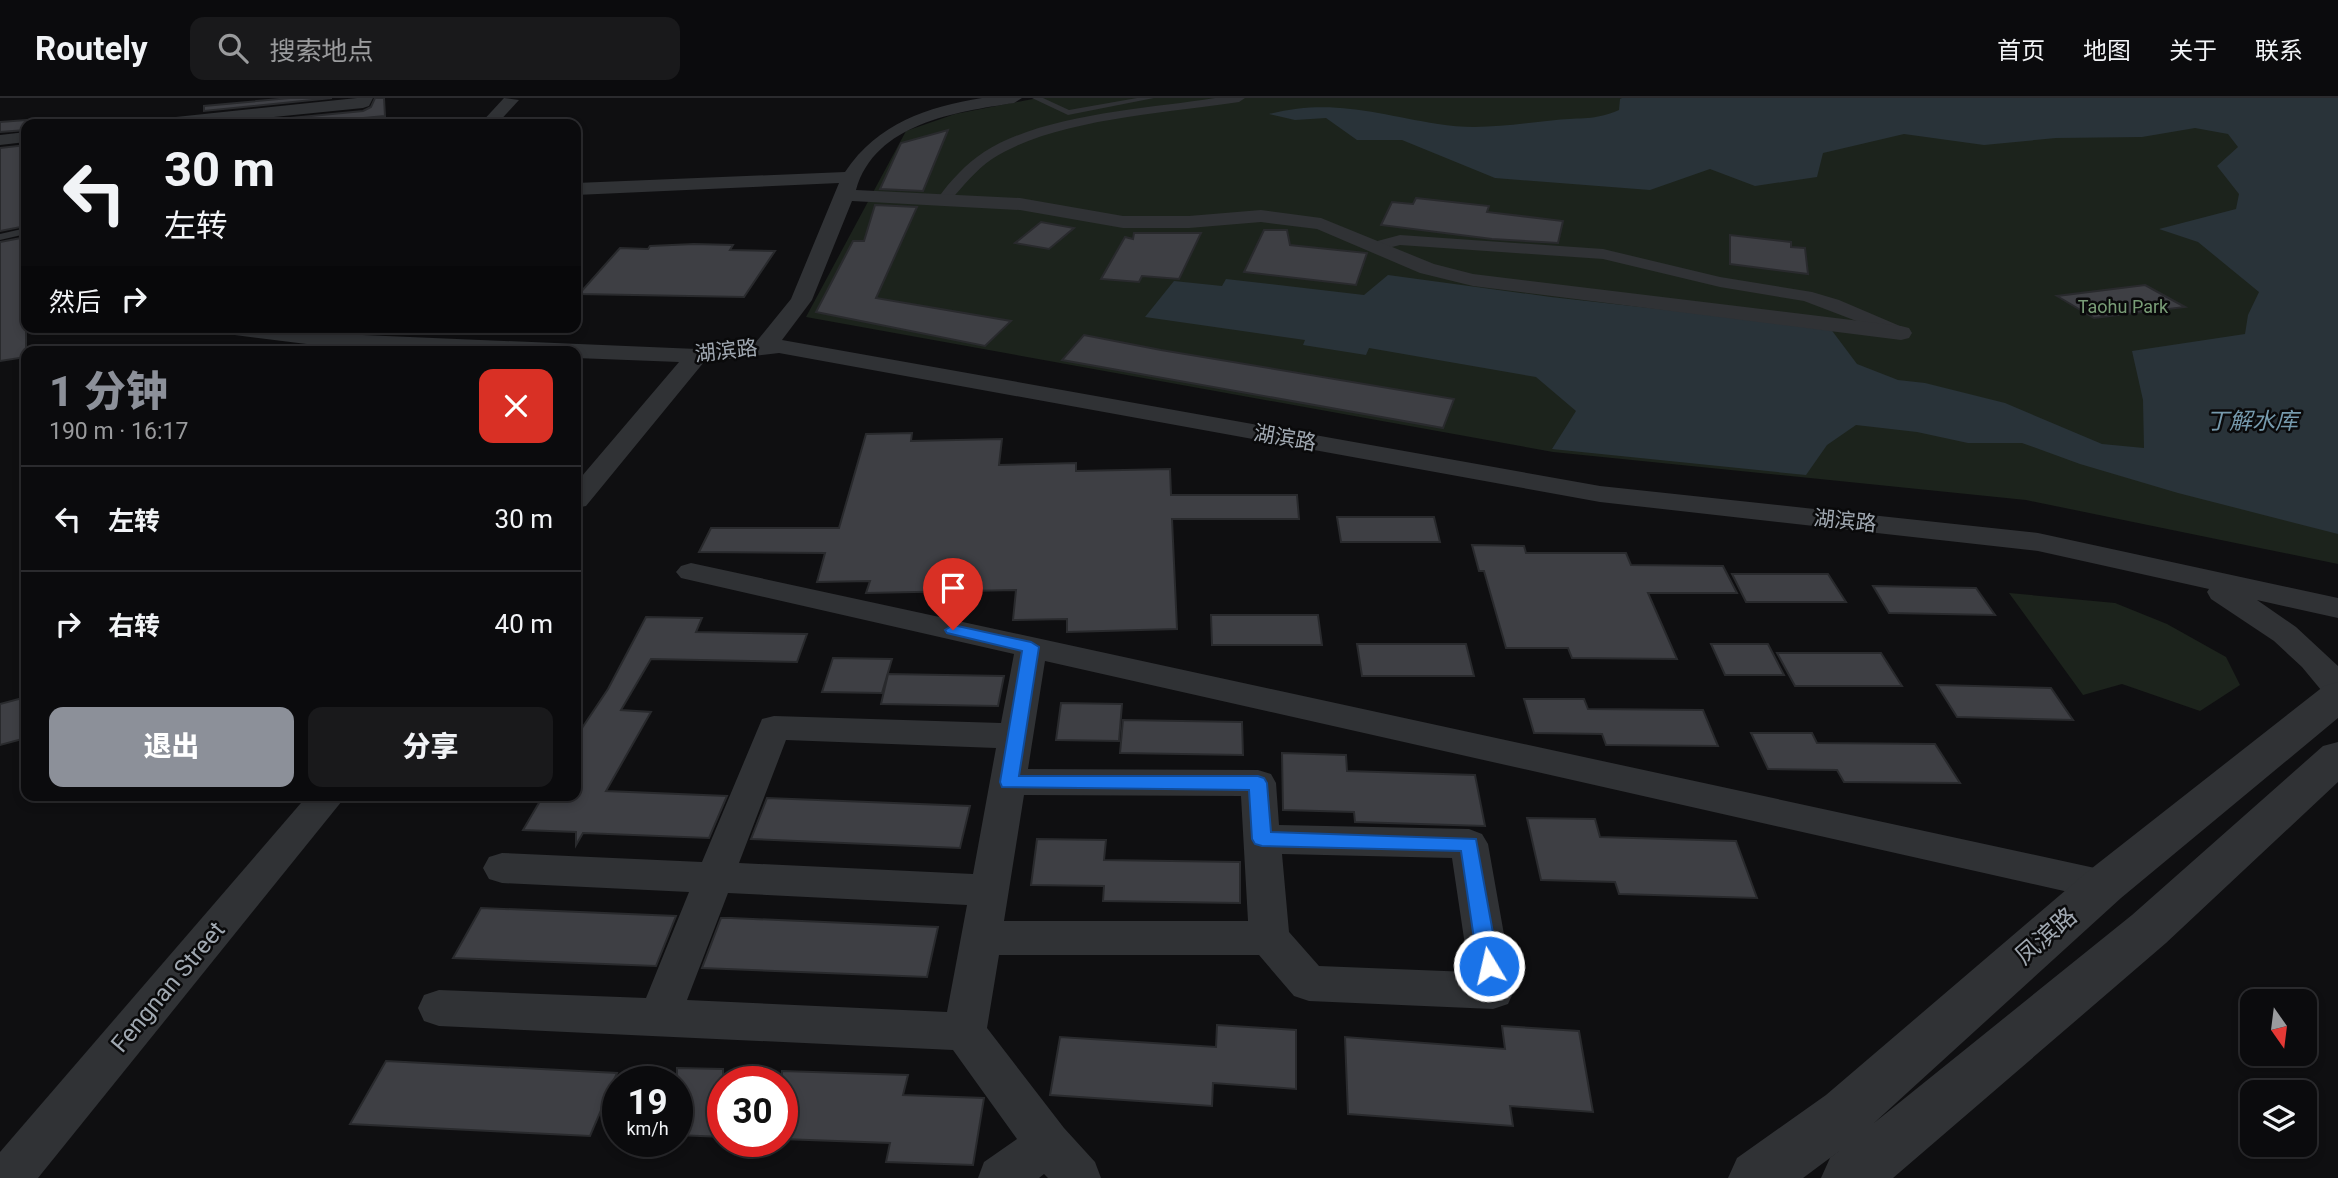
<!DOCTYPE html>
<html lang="zh">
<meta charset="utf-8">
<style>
body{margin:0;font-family:Roboto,"Noto Sans SC",sans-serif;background:#19191b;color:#f1f3f6;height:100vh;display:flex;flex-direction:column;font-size:26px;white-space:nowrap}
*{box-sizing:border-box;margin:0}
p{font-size:23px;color:#9a9b9d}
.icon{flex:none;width:38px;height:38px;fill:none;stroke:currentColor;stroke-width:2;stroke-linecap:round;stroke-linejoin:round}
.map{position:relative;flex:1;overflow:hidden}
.drawer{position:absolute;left:21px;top:248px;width:560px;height:455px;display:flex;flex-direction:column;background:#0b0b0d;border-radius:14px;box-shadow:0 4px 10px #0003,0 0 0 2px #2b2b2e}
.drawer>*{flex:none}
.guide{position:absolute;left:21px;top:21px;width:560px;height:214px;border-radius:14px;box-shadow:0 4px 10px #0003,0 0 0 2px #2b2b2e;background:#0b0b0d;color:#f1f3f6;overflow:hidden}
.needle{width:46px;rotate:166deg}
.controls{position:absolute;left:2240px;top:891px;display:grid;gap:14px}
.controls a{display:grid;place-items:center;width:77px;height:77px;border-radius:14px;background:#0b0b0d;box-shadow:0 4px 10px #0003,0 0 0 2px #2b2b2e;font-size:35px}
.speed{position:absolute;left:602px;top:968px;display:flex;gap:14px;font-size:35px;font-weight:700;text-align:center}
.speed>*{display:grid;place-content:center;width:91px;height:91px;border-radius:50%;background:#0b0b0d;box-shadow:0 4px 10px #0003,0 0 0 2px #2b2b2e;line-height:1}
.speed small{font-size:18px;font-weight:400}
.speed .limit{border:10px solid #d22;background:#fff;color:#111}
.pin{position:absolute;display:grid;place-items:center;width:60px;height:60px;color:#fff;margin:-72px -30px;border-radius:50% 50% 50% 0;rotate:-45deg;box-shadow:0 0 7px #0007}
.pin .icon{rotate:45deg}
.me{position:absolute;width:77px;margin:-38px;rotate:351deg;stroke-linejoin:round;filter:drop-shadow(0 0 5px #0008)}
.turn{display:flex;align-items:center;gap:24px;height:147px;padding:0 28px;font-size:32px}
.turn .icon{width:91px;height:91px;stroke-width:2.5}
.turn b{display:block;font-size:49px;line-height:60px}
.then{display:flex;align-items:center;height:66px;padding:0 28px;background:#0003;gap:14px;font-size:26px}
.round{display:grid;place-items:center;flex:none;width:74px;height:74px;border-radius:14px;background:#19191b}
.summary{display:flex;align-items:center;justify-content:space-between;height:119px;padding:0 28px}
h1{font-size:42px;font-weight:800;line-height:52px;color:#8c9099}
.cta{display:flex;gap:14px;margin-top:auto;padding:14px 28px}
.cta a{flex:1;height:80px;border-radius:14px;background:#8c9099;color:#fff;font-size:28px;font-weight:800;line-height:80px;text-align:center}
.cta a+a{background:#19191b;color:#f1f3f6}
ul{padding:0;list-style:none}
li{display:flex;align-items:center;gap:21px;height:105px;padding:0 28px;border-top:2px solid #2b2b2e}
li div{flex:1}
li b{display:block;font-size:26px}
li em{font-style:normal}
header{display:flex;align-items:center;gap:42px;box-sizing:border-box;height:98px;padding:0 35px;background:#0b0b0d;border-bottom:2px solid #2b2b2e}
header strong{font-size:33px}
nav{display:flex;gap:38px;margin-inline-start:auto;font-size:24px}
.search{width:490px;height:63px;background:#19191b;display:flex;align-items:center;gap:18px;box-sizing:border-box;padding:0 24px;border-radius:14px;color:#9a9b9d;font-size:26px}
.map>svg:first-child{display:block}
</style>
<header>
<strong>Routely</strong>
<div class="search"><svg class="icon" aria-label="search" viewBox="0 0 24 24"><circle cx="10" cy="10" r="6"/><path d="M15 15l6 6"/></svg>搜索地点</div>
<nav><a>首页</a><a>地图</a><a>关于</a><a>联系</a></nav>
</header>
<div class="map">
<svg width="2338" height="1080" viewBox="0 0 2338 1080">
<rect width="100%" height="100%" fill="#0f0f11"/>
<g fill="#1c231c">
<path d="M1038 0H2338V466L2026 402 1553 354 806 219 906 33 955 16Z"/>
<path d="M2009 495 2115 505 2167 526 2226 559 2240 587 2200 613 2122 586 2083 597Z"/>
</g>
<path fill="#293339" d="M1622 0H2338V436L2178 395 2080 366 2022 345H1968L1917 334 1856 327 1827 347 1806 377 1552 351 1576 313 1536 279 1369 250 1366 257 1303 247 1305 242 1145 219 1174 183 1222 188 1226 181 1364 197 1388 177 1551 199 1830 230 1857 266 1898 282 1925 285 2005 305 2102 346 2144 350 2143 302 2132 253 2245 236 2248 217 2259 194 2198 144 2159 131 2236 111 2239 96 2217 68 2238 49 2228 36 2195 30 2142 39 2056 40 1984 47 1904 36 1823 55 1817 79 1755 88 1710 71 1650 92 1495 80 1402 42H1357L1326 20 1295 22 1269 16C1332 0 1376 16 1438 26 1477 33 1517 26 1556 22 1582 19 1593 23 1619 12L1620 1Z"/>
<g fill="#3e3f44" stroke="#292a2d" stroke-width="2">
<path d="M290 0H332L204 13V8Z"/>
<path d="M375 0H384L385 18 299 26H228L363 13 371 9Z"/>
<path d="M26 22V32L0 34V24Z"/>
<path d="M948 32 923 93 880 91 901 45Z"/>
<path d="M26 47V128L0 133V50Z"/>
<path d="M1416 100 1489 108 1487 114 1563 123 1558 145 1492 141 1381 127 1392 104 1413 106Z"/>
<path d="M875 107 917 109 876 200 1011 223 985 248 816 214 853 143H864Z"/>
<path d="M1041 124 1074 130 1049 151 1015 145Z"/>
<path d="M1264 132H1287L1290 147 1367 155 1356 187 1244 174Z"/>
<path d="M1134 135H1201L1179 181 1142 178 1139 184 1101 181 1125 139 1133 141Z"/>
<path d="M1730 137 1791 144V149L1805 150 1808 176 1730 166Z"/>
<path d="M26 139V259L0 263V144Z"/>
<path d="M694 146 733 147 730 152 775 153 744 199 579 196 620 150 648 151 650 148Z"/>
<path d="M2145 187 2185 209 2094 220 2057 198Z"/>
<path d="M1084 237 1161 252 1454 301 1443 330 1062 262Z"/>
<path d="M912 335 911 343 1002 341 999 367 1076 365V373L1170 371 1171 397H1297L1299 421H1172L1177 531 1067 534V521L1013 522 1016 492 866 495 870 483 817 484 825 455 699 454 711 430H839L866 336Z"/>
<path d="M1337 419H1434L1440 444H1341Z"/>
<path d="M1472 447 1524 448 1526 455H1626L1631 467 1723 468 1737 495H1648L1677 561 1572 560 1568 550H1506L1484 473H1479Z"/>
<path d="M1732 476H1828L1846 504H1746Z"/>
<path d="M1873 488 1976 490 1995 517 1889 515Z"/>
<path d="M1211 517H1318L1322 547H1212Z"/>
<path d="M646 519 702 520 696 534 807 536 797 564 651 561 621 612 651 614 606 693 727 698 709 740 583 735 576 747V734L523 732 543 698H576V639L608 591Z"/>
<path d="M1357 546H1466L1474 578H1362Z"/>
<path d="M1711 546H1768L1784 577H1725Z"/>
<path d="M1777 555H1881L1902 588H1795Z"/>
<path d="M833 560 892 561 882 595 822 594Z"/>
<path d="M888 576 1004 578 998 608 881 606Z"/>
<path d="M1937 587 2051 590 2073 622 1957 619Z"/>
<path d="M26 599V640L0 647V606Z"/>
<path d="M1524 601H1584L1588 611 1703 612 1718 648 1606 647 1602 636 1534 635Z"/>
<path d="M1061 605 1122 606 1119 643 1056 642Z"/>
<path d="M1123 622 1242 624 1243 657 1120 655Z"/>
<path d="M1751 635H1812L1817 645 1935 646 1960 685 1844 684 1837 672 1768 671Z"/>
<path d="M1282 655 1346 657 1347 673 1475 677 1485 728 1355 724 1354 714 1283 712Z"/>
<path d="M767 700 970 708 960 750 751 741Z"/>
<path d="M1527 720 1595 721 1600 739 1736 743 1757 800 1619 796 1615 784 1541 782Z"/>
<path d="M1037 741 1106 742 1104 762 1240 764V805L1103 803 1104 788 1031 787Z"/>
<path d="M481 810 676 818 656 868 453 860Z"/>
<path d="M721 820H731L938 829 927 879 702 870Z"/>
<path d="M1217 927 1296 932V991L1213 985 1212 1008 1050 997 1060 939 1216 949Z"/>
<path d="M1502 928 1579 933 1593 1014 1510 1008 1513 1028 1348 1016 1345 939 1505 951Z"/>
<path d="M386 963 617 975 590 1038 350 1026Z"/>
<path d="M677 970 723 971V1039L677 1037Z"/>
<path d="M782 973 908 977 903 997 984 1000 973 1067 886 1064 890 1045 782 1041Z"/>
</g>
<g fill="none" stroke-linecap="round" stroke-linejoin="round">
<g fill="#303235" fill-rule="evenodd">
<path d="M1032 0H1043L1069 12 1137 0H1154L1068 17Z"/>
<path d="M26 130V136L0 142V136Z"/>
</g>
<g fill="#303235" fill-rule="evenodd">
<path d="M1215 0H1245L1239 4C1167 15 1053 21 992 61 976 72 963 88 950 103L945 104 938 100C950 83 966 66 984 54 1043 16 1146 11 1215 0Z"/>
<path d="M1400 137 1603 151 1720 179 1812 194 1839 202 1907 231 1910 235 1901 240 1804 203 1720 189 1603 161 1400 147 1376 153 1368 148 1370 145Z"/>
</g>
<g fill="#303235" fill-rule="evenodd">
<path d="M357 0H373L369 8 363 10 204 26H149L157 21Z"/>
<path d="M504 0 519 2 497 26H480Z"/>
<path d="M982 0H1022L1014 5C956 14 875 25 856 92L1020 100 1123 118H1189L1261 112 1321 120 1434 166 1473 176 1901 228 1909 230 1912 235 1909 240 1901 242 1473 188 1420 175 1317 131 1261 124 1189 130H1123L1020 112 852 103 812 202 782 242 1600 388 2038 435 2338 500V520L2257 502 2296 529 2338 568V601L2326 598 2302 569 2274 543 2211 501 2207 494 2209 491 2038 453 1600 404 779 255 704 264 586 408 576 410V385L679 264 576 260V254H430L339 250 227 236 219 234 216 229H284L339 236 697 251 756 244 791 201 839 85 576 97V85L845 74C878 25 927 9 982 0Z"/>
<path d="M26 34V44L0 47V37Z"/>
<path d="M691 465 2104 772 2118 776 2123 787 2118 798 2104 802 1045 563 1028 671 1258 672 1271 676 1276 685 1279 727 1469 731 1482 736 1488 746 1514 893 1508 906 1493 911 1309 903 1294 898 1259 857H999L987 930 1064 1030 1095 1064 1101 1080H1048L1044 1076 1039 1080H978L984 1064 1017 1041 953 952 439 928 424 923 418 910 424 897 439 892 646 900 689 794 502 785 489 781 483 770 489 759 502 755 702 764 762 621 774 618 1001 625 1014 556 681 480 676 474 681 468ZM786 642 996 650 973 776 739 765ZM1024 697 1241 698 1248 823H1004ZM1282 756 1452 760 1469 874 1319 868 1289 834ZM728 795 967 807 947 914 687 902Z"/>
<path d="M307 698H346L38 1080H0V1054Z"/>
</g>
<path fill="#303235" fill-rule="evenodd" d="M2338 584V620L2121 800 1874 1025 2132 817 2323 648 2338 644V684L2166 845 1893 1080H1821L1830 1060 1842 1051 1803 1080H1728L1737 1060 1826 997 2087 774 2324 588Z"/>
</g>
<path fill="#1a73e8" stroke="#114b97" stroke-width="2" d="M953 527 1031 544 1039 549 1019 678H1258L1264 680 1267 685 1271 734 1476 741 1499 868 1496 875 1489 877 1481 875 1478 868 1461 753 1262 748 1255 746 1252 741 1249 692 1002 689 1000 684 1022 553 947 535 945 532Z"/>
<g text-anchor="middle" stroke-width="5" stroke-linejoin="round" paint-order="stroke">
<g font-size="18" fill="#799d77" stroke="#0a0a0b">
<text x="2123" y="215">Taohu Park</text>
</g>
<g font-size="21" fill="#a0a8b1" stroke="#0a0a0b">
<text transform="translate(726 253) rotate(-6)" y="7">湖滨路</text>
<text transform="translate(1285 340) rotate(10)" y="7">湖滨路</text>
<text transform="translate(1845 423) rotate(6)" y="7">湖滨路</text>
</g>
<g font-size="23" font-style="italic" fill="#769aad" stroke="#0a0a0b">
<text x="2252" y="331">丁解水库</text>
</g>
<g font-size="24" fill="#a0a8b1" stroke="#0a0a0b">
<text transform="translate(2046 838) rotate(-41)" y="8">凤滨路</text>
<text transform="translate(168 889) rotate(-50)" y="8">Fengnan Street</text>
</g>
</g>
</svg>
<div class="controls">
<a><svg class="needle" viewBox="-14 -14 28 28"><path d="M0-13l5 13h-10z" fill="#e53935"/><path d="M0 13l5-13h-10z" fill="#9a9b9d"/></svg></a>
<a><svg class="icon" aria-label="layers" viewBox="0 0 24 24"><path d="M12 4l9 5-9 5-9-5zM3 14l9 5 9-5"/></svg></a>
</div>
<div class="speed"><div>19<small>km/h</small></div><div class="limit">30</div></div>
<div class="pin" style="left:953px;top:532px;background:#d93025"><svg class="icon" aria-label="arrive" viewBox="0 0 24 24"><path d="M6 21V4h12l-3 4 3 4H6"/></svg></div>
<svg class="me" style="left:1489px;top:868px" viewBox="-20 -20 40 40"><circle r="17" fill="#1a73e8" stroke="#fff" stroke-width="3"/><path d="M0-11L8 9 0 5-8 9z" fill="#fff"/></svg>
<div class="guide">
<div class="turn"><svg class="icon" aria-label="left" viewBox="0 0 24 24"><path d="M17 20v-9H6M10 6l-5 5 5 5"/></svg><div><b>30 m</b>左转</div></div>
<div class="then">然后<svg class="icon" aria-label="right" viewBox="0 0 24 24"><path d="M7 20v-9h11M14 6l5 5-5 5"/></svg></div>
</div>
<section class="drawer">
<div class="summary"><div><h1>1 分钟</h1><p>190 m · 16:17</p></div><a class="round" style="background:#d93025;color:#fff"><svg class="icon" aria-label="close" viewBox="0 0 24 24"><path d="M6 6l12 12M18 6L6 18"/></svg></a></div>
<ul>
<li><svg class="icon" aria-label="left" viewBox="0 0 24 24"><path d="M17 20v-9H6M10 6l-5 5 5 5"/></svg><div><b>左转</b></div><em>30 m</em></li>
<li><svg class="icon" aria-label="right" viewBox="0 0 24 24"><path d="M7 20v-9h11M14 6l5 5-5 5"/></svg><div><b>右转</b></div><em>40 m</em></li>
</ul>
<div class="cta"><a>退出</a><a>分享</a></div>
</section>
</div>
